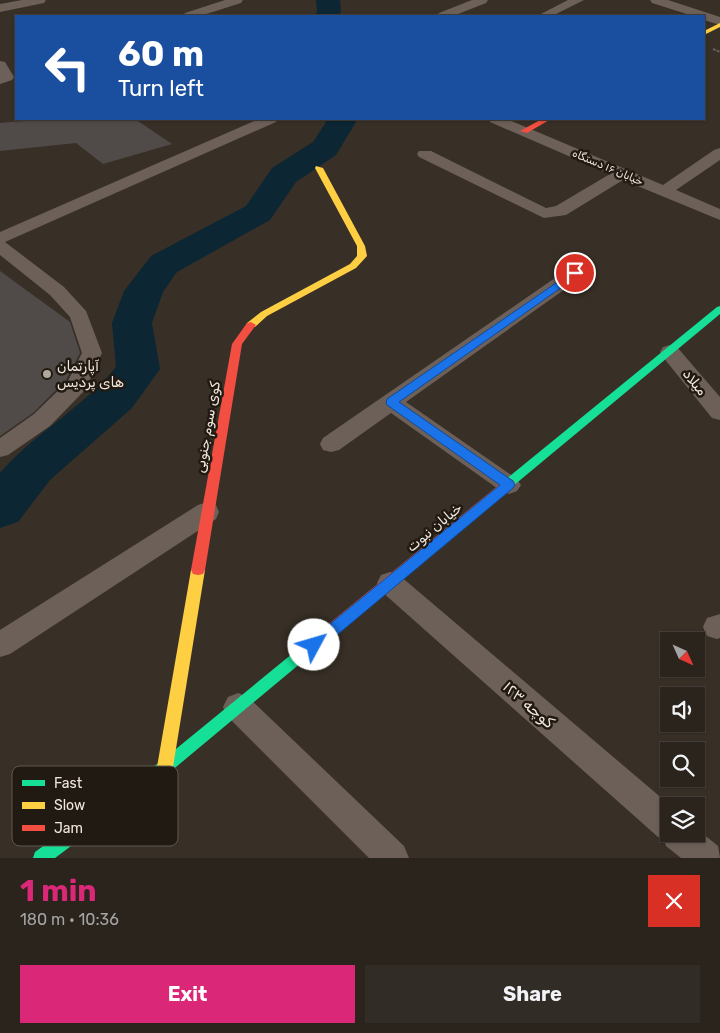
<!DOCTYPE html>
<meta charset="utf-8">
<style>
body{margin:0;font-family:Rubik,Cairo,sans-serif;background:#322c26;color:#f1f3f6;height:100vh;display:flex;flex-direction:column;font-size:19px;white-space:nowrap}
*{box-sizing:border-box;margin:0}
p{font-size:16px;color:#a5a4a4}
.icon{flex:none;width:28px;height:28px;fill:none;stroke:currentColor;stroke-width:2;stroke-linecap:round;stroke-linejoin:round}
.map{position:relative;height:858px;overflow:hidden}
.details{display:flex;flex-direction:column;background:#2a241d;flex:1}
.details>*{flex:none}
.guide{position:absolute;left:15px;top:15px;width:690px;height:105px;border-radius:0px;box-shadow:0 1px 4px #0004,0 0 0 1px #46413b;background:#1a4fa0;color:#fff;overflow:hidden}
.needle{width:32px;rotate:135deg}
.fabs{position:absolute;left:660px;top:632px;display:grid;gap:10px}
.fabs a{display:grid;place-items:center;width:45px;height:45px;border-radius:0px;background:#2a241d;box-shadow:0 1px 4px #0004,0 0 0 1px #46413b;font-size:25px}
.pin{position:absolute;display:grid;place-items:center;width:42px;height:42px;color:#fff;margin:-21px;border:2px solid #fff;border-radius:50%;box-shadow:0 1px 5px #0007}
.me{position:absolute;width:55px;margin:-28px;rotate:51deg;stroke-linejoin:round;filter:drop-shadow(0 0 4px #0008)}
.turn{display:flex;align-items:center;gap:18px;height:105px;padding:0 20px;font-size:22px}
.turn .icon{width:65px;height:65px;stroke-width:2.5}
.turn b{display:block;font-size:35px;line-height:42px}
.round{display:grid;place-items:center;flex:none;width:52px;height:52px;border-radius:0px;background:#322c26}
.head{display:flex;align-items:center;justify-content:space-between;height:85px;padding:0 20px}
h1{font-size:30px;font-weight:700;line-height:38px;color:#db2777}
.button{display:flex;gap:10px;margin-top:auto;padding:10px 20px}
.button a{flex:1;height:58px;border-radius:0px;background:#db2777;color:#fff;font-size:20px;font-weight:700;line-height:58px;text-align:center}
.button a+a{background:#322c26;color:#f1f3f6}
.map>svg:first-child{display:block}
</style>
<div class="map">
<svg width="720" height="858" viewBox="0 0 720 858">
<rect width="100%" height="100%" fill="#383027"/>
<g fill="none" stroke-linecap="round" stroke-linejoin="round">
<g fill="#0c2633" fill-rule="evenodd">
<path d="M316 0H340L341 12 338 16H314L317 12Z"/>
<path d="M324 119H354L356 122 336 155 296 182 270 220 177 272 163 292 152 323 160 369 132 408 50 480 18 522 0 528V473C34 433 83 408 116 367L112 323 124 291 151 256 246 206 272 168 313 142 326 122Z"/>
</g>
</g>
<g fill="#504a48">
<path d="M47 119H135L172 144 103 164 76 143 0 151V123Z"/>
<path d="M0 271 70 322 80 353 66 380 33 413 0 436Z"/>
</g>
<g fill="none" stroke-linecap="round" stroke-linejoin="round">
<path stroke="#6a6059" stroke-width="2" stroke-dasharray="3 1" stroke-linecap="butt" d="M713 49 720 52"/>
<g fill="#6d6059" fill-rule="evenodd">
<path d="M22 0H46L44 3 0 12V4Z"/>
<path d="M225 0H243L241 3 200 16H183L185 13Z"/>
<path d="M472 0H488L486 3 453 16H437L439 13Z"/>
<path d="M568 0H584L552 16H537Z"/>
<path d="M650 0H668L720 17V25L704 20V16H693L652 3Z"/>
<path d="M0 61 5 62 14 77 12 80 0 84Z"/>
<path d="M259 119H278L276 122 5 242 64 287 86 311 102 353 85 390 50 426 8 455 0 457V438L34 414 68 381 82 353 70 317 50 295 0 255V232Z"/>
<path d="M488 119H507L663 185 714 150 720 148V160L676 190 720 209V220L623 180 566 215 544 218 419 157 417 154 419 151H431L546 208 556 206 610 174 490 122Z"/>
<path d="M575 267 582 269 584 273 582 277 406 402 517 479 521 485 517 491 509 494 501 491 391 413 339 450 331 452 323 450 320 444 323 438 568 269Z"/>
<path d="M670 345 677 347 720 397V420L712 418 663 357 660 352 663 347Z"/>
<path d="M207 502 216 505 219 512 216 519 10 654 0 657V630L198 505Z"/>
<path d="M390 572 399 575 671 806H669V834H696V828L718 846 720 858H681L666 846 664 840 658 837 381 591 377 583 381 575Z"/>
<path d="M720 614V638L717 639 707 636 703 627 707 618Z"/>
<path d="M238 693 248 697 404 846 409 858H369L228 717 223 707 228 697Z"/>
</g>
<g fill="#16e098" fill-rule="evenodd">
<path d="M720 306V314L513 486H505L503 483 505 480 717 307Z"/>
<path d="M303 647 308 649 310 653 308 657 170 772 55 858H33L35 852 160 762 298 649Z"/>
</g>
<g fill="#ffcf43" fill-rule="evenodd">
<path d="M720 23V27L704 35V31Z"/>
<path d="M316 166 323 168 365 246 367 256 356 268 267 316 255 327H247L246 325 247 323 261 312 350 264 357 256V246L315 168Z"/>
<path d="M198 565 203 566 205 570 173 767 170 772 165 775 160 772 157 767 191 570 193 566Z"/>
</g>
<g fill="#f24e42" fill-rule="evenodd">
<path d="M542 119H551L527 133 520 131Z"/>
<path d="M251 322 256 325 242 344 205 570 203 574 198 575 193 574 191 570 232 344 247 323Z"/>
<path d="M509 478 513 480 515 483 513 486 308 657 303 659 298 657 296 653 298 649 505 480Z"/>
</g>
</g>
<path fill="#1a73e8" stroke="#114b97" d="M575 270 579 271V275L399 402 513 481 515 485 513 488 319 650 314 651 309 650 307 645 309 641 500 485 387 405 386 402 387 399Z"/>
<circle fill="#b0a79d" stroke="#211a12" stroke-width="2" cx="47" cy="374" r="5"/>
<g text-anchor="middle" stroke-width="5" stroke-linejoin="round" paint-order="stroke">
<g font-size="11" fill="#f1e7dd" stroke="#211a12">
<text transform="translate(608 167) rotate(23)" y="4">خیابان ۱۶ دستگاه</text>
</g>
<g font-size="14" fill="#f1e7dd" stroke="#211a12" text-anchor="start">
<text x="57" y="371">آپارتمان<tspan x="57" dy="16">های پردیس</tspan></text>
</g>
<g font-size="14" fill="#f1e7dd" stroke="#211a12">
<text transform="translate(695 382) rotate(51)" y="5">میلاد</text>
<text transform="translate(207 427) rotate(-80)" y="5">کوی سوم جنوبی</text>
<text transform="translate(434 527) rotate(-40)" y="5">خیابان نبوت</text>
</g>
<g font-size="16" fill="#f1e7dd" stroke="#211a12">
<text transform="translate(529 704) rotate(41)" y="6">کوچه ۱۲۳</text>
</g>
</g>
<rect x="12" y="766" width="166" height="80" rx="8" fill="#211a12" stroke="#5f584f" stroke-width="1"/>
<rect x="22" y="780" width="23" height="6" fill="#16e098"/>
<rect x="22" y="802" width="23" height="7" fill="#ffcf43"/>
<rect x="22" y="825" width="23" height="6" fill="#f24e42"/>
<g font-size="14" fill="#f1e7dd">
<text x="54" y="788">Fast</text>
<text x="54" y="810">Slow</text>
<text x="54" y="833">Jam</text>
</g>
</svg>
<div class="fabs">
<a><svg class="needle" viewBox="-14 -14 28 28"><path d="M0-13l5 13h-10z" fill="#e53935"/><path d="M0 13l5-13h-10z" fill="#a5a4a4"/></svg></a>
<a><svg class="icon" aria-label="sound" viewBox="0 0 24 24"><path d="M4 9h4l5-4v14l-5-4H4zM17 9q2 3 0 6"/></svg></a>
<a><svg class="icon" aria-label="search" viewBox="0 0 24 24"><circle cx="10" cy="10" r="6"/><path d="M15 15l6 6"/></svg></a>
<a><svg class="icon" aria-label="layers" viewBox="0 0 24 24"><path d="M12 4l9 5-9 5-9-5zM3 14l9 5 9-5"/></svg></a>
</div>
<div class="pin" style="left:575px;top:273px;background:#d93025"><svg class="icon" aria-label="arrive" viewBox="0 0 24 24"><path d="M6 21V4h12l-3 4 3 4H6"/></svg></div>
<svg class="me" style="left:314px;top:645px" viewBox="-20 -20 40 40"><circle r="19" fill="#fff"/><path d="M0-13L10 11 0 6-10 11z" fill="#1a73e8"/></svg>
<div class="guide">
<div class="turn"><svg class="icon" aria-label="left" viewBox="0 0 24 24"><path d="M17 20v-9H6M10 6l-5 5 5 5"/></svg><div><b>60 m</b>Turn left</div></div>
</div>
</div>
<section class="details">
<div class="head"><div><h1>1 min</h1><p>180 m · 10:36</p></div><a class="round" style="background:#d93025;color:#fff"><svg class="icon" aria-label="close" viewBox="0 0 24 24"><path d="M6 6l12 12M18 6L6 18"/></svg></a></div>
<div class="button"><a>Exit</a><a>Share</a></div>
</section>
